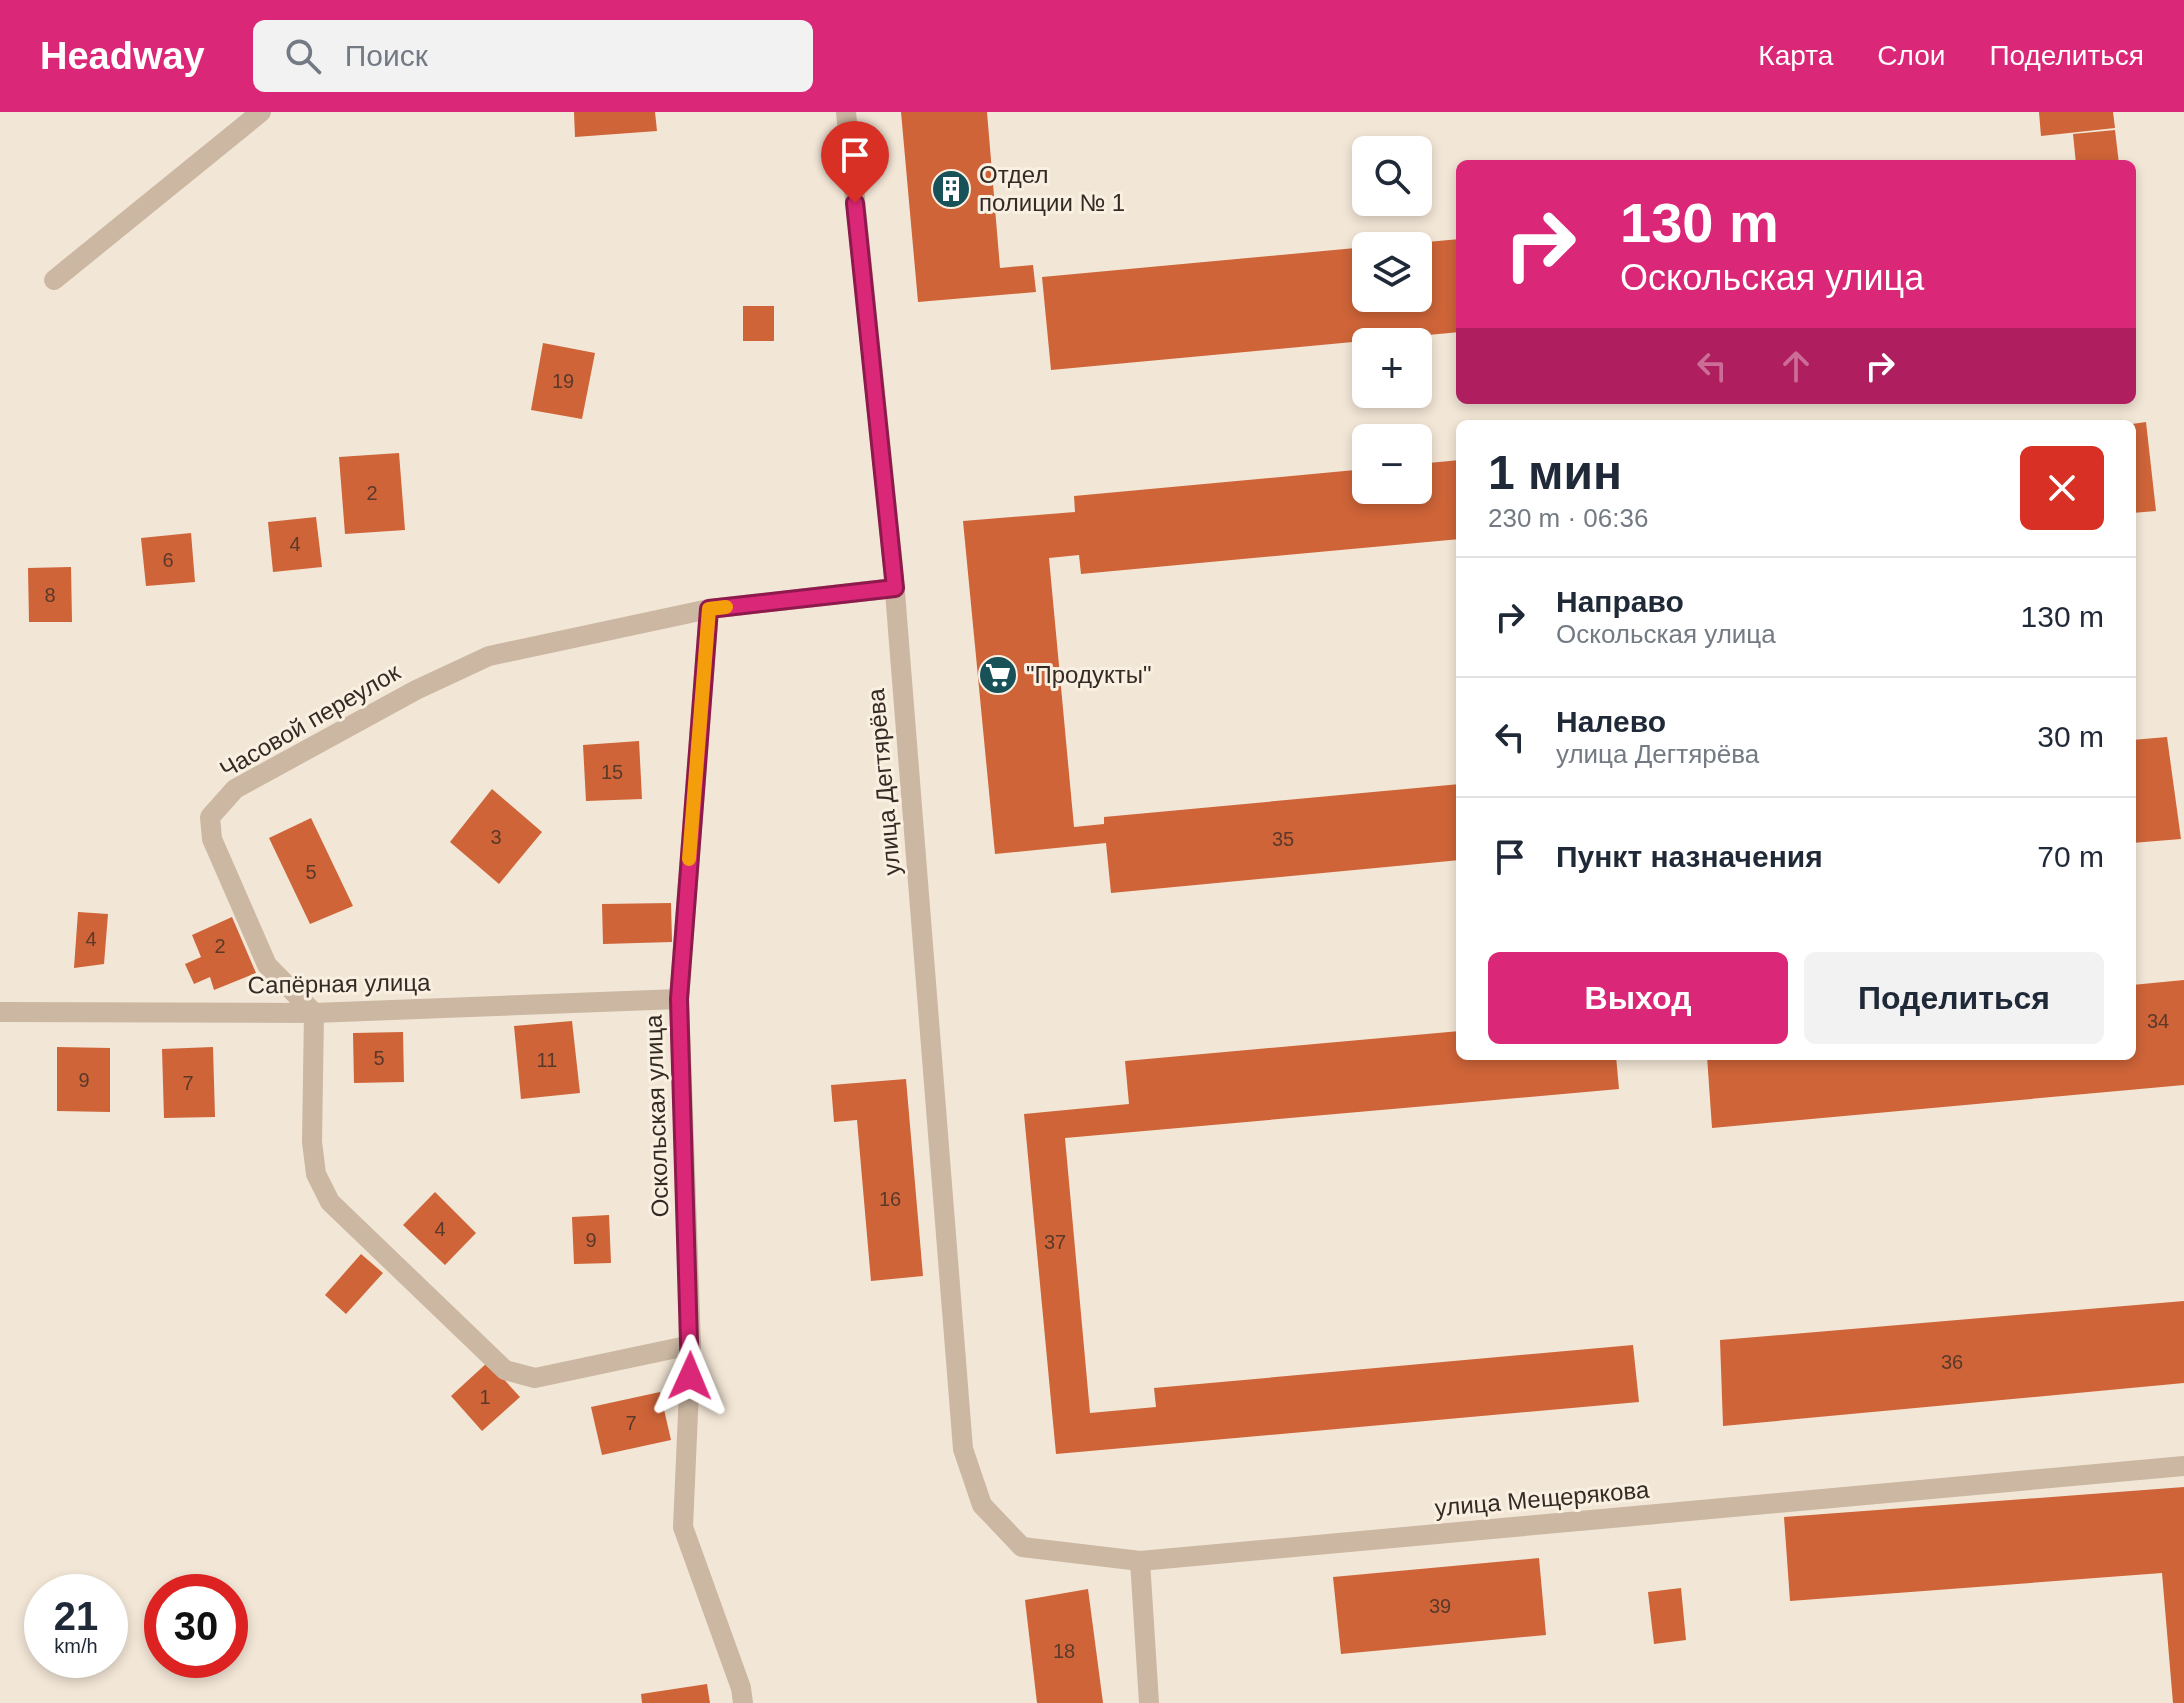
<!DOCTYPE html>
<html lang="ru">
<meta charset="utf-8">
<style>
body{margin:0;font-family:Helvetica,sans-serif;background:#f2f2f3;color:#1f2937;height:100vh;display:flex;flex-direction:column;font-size:30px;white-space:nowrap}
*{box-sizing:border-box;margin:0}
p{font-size:26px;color:#747a83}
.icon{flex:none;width:44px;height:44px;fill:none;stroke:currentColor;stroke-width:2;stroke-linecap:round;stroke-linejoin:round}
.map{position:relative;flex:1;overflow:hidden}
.panel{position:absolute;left:1456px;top:308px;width:680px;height:640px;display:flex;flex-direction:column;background:#fff;border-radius:12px;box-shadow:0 4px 12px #0003}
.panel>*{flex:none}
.banner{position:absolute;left:1456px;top:48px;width:680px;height:244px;border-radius:12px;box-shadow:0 4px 12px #0003;background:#db2777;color:#fff;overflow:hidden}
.controls{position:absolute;left:1352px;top:24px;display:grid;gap:16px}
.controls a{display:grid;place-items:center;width:80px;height:80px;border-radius:12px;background:#fff;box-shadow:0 4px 12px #0003;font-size:40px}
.speed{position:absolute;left:24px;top:1462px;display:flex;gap:16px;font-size:40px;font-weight:700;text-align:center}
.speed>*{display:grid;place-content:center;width:104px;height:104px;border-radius:50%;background:#fff;box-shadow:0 4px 12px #0003;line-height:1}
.speed small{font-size:20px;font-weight:400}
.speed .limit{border:12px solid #d22;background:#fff;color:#111}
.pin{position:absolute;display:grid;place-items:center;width:68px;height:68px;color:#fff;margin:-82px -34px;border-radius:50% 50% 50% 0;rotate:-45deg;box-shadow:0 0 8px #0007}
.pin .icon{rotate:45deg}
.me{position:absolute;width:88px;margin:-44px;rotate:1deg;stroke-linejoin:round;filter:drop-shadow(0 0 6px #0008)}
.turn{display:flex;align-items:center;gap:28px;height:168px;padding:0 32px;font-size:36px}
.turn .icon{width:104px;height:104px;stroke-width:2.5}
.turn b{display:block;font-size:56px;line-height:68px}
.lanes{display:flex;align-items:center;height:76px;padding:0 32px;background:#0003;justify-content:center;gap:40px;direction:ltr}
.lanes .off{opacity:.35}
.round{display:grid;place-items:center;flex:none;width:84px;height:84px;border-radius:12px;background:#f2f2f3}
.head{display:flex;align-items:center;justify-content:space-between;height:136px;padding:0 32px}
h1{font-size:48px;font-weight:800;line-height:60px}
.cta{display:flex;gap:16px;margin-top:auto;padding:16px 32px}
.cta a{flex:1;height:92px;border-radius:12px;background:#db2777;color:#fff;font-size:32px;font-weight:800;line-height:92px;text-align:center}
.cta a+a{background:#f2f2f3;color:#1f2937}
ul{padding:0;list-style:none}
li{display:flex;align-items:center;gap:24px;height:120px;padding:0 32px;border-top:2px solid #e0e1e3}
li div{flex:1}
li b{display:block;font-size:30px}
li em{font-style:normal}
header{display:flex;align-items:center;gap:48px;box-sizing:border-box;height:112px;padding:0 40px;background:#db2777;color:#fff}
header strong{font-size:38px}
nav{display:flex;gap:44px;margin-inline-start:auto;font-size:28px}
.search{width:560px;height:72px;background:#f2f2f3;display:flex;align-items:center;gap:20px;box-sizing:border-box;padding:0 28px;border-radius:12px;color:#747a83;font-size:30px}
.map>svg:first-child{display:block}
</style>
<header>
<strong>Headway</strong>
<div class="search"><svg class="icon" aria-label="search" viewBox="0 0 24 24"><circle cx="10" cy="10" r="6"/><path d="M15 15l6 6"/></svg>Поиск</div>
<nav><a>Карта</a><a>Слои</a><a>Поделиться</a></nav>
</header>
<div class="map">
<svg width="2184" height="1591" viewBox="0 0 2184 1591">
<rect width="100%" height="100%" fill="#f2e6d6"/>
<g fill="#ce6438">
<path d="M574 0H655L657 19 575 25Z"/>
<path d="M901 0H987L1000 156 1033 153 1036 180 918 190Z"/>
<path d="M2039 0H2113L2115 16 2041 24Z"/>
<path d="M2115 18 2119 52H2076L2073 22Z"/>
<path d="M1460 127V220L1051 258 1042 165 1366 135V186H1418V134L1405 132Z"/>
<rect x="743" y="194" width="31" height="35"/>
<path d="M543 231 595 241 582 307 531 298Z"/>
<path d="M2146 310 2156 399 2132 401V312Z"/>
<path d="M399 341 405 418 345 422 339 345Z"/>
<path d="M1460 348V427L1081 462 1079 443 1049 446 1074 715 1104 712V705L1460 672V748L1111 781 1106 731 995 742 963 409 1075 400 1074 384 1366 357V378H1418V352Z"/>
<path d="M316 405 322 455 273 460 268 410Z"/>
<path d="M191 421 195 470 146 474 141 426Z"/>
<path d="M71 455 72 510H29L28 456Z"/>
<path d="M2167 625 2181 727 2132 731V628Z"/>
<path d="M639 629 642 687 586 689 583 633Z"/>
<path d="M492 677 542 720 499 772 450 730Z"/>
<path d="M311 706 353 794 310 812 269 726Z"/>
<path d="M671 791 672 830 603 832 602 792Z"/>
<path d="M78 800 108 802 104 852 74 856Z"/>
<path d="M232 805 256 861 214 878 210 865 194 872 185 852 201 845 192 823Z"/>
<path d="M2184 868V973L1712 1016 1707 944H2132V873Z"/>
<path d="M572 909 580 981 521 987 514 914Z"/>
<path d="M1460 919V944H1616L1619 977 1065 1026 1090 1301 1156 1295 1154 1276 1633 1233 1639 1290 1056 1342 1024 1002 1129 992 1125 949Z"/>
<path d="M403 920 404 970 354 971 353 921Z"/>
<path d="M57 935 110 936V1000L57 999Z"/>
<path d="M213 935 215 1005 164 1006 162 937Z"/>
<path d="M906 967 923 1164 871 1169 857 1008 834 1010 831 973Z"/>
<path d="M435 1080 476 1121 445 1153 403 1113Z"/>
<path d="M609 1103 611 1151 574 1152 572 1105Z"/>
<path d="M361 1142 383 1161 346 1202 325 1183Z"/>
<path d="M2184 1189V1271L1723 1314 1720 1228Z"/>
<path d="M488 1250 520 1285 482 1319 451 1284Z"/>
<path d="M660 1280 671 1328 602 1343 591 1295Z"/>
<path d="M2184 1375V1591H2173L2162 1461 1790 1489 1784 1405Z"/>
<path d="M1539 1446 1546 1523 1341 1542 1333 1465Z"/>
<path d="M1681 1476 1686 1528 1654 1532 1648 1480Z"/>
<path d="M1088 1477 1103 1591H1037L1025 1488Z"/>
<path d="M707 1572 710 1591H642L641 1582Z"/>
</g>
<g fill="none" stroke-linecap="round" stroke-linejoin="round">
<g stroke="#cbb7a2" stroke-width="20">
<path d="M846 0 893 455 963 1337 982 1393 1022 1435 1140 1449 2184 1354"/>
<path d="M54 168 261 0"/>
<path d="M0 900 314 901 679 887"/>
<path d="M691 1233 535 1266 505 1258 330 1090 316 1062 312 1030 314 901 267 853 212 727 210 705 235 677 416 578 489 544 709 497"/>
<path d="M1140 1449 1149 1591"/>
<path d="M743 1591 741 1576 683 1415 691 1233 679 887 709 497 895 476"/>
</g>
</g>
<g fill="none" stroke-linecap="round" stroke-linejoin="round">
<g stroke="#8e194d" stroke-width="20">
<path id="route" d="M690 1264 679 887 709 497 895 476 855 91"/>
</g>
<use href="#route" stroke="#db2777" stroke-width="14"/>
<path stroke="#f59e0b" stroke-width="14" d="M689 747 709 497 726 495"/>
</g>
<defs>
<g id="building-disc" transform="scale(2)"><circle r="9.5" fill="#185158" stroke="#faf0e2"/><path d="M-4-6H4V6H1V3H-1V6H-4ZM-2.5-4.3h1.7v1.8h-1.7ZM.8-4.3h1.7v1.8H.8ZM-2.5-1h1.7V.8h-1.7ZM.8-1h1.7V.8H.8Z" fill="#fff"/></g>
<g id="supermarket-disc" transform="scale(2)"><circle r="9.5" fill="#185158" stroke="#faf0e2"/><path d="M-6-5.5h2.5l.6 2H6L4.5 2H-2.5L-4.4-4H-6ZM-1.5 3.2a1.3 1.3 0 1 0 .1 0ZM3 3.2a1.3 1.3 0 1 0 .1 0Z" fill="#fff"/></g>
</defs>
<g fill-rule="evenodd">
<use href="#building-disc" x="951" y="77"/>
<use href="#supermarket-disc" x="998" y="563"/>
</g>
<g text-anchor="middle" stroke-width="6" stroke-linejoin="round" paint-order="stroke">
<g font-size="20" fill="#5b392a">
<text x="563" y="276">19</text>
<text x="372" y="388">2</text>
<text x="295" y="439">4</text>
<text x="168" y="455">6</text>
<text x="50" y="490">8</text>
<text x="612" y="667">15</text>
<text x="496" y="732">3</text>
<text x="1283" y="734">35</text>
<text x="311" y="767">5</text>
<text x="91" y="834">4</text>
<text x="220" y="841">2</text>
<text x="2158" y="916">34</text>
<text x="379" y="953">5</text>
<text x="547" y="955">11</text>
<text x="84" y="975">9</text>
<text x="188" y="978">7</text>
<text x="890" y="1094">16</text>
<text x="440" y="1124">4</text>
<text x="591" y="1135">9</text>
<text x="1055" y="1137">37</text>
<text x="1952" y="1257">36</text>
<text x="485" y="1292">1</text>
<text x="631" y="1318">7</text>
<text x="1440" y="1501">39</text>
<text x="1064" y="1546">18</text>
</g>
<g font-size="24" fill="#352b25" stroke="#faf0e2" text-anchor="start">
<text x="979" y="71">Отдел<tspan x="979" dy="28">полиции № 1</tspan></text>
<text x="1026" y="571">"Продукты"</text>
</g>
<g font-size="24" fill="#352b25" stroke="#faf0e2">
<text transform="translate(310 609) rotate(-30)" y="8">Часовой переулок</text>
<text transform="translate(884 670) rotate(-95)" y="8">улица Дегтярёва</text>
<text transform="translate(339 872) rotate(-1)" y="8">Сапёрная улица</text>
<text transform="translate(657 1004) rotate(-92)" y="8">Оскольская улица</text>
<text transform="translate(1542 1387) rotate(-5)" y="8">улица Мещерякова</text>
</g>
</g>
</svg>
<div class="controls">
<a><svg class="icon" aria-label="search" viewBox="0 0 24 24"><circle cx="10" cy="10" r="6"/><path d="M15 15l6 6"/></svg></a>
<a><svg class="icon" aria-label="layers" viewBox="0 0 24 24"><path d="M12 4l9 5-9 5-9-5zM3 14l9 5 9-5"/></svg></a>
<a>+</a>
<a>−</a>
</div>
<div class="speed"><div>21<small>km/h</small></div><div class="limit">30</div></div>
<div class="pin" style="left:855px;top:91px;background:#d93025"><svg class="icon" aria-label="arrive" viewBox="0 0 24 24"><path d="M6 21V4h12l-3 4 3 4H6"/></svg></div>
<svg class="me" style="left:690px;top:1264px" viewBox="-20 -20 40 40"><path d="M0-17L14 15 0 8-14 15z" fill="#db2777" stroke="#fff" stroke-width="4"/></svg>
<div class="banner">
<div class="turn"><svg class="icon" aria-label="right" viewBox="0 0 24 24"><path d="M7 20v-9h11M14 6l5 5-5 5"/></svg><div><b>130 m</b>Оскольская улица</div></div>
<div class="lanes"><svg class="icon off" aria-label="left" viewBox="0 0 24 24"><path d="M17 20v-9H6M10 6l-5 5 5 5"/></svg><svg class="icon off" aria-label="ahead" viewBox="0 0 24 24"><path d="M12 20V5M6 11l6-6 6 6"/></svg><svg class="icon" aria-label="right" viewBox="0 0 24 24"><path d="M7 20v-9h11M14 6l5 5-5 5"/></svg></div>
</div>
<section class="panel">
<div class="head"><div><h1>1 мин</h1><p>230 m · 06:36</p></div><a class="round" style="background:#d93025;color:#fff"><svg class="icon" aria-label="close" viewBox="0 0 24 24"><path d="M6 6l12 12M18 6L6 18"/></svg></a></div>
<ul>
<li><svg class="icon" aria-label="right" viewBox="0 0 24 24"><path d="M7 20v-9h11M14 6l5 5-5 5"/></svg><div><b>Направо</b><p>Оскольская улица</p></div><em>130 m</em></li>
<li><svg class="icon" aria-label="left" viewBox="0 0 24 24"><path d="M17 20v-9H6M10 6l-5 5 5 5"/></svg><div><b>Налево</b><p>улица Дегтярёва</p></div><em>30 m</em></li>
<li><svg class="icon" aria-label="arrive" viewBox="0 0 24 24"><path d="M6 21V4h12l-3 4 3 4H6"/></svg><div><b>Пункт назначения</b></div><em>70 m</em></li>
</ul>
<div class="cta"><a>Выход</a><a>Поделиться</a></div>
</section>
</div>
